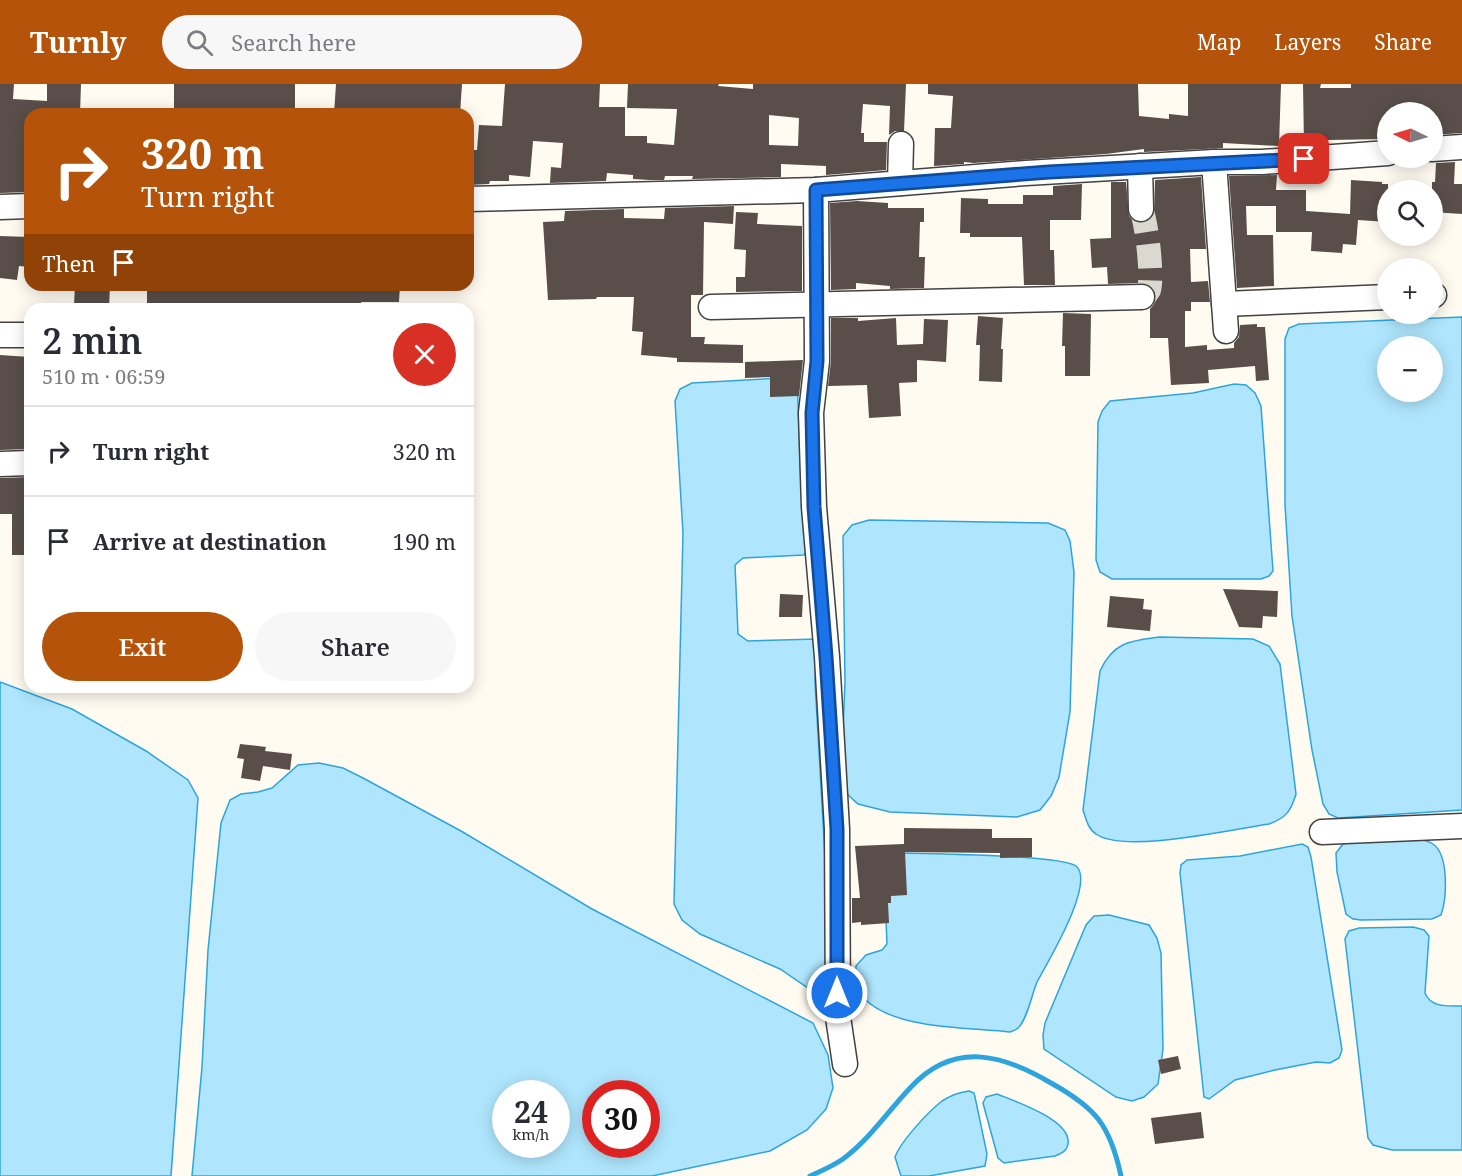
<!DOCTYPE html>
<meta charset="utf-8">
<style>
body{margin:0;font-family:"Noto Serif",serif;background:#f7f7f7;color:#2b2b33;height:100vh;display:flex;flex-direction:column;font-size:22px;white-space:nowrap}
*{box-sizing:border-box;margin:0}
p{font-size:20px;color:#7c7c81}
.icon{flex:none;width:33px;height:33px;fill:none;stroke:currentColor;stroke-width:2;stroke-linecap:round;stroke-linejoin:round}
.map{position:relative;flex:1;overflow:hidden}
.panel{position:absolute;left:24px;top:219px;width:450px;height:390px;display:flex;flex-direction:column;background:#fff;border-radius:18px;box-shadow:0 3px 15px #0003}
.panel>*{flex:none}
.top-card{position:absolute;left:24px;top:24px;width:450px;height:183px;border-radius:18px;box-shadow:0 3px 15px #0003;background:#b45309;color:#fff;overflow:hidden}
.needle{width:39px;rotate:275deg}
.fabs{position:absolute;left:1377px;top:18px;display:grid;gap:12px}
.fabs a{display:grid;place-items:center;width:66px;height:66px;border-radius:50%;background:#fff;box-shadow:0 3px 15px #0003;font-size:30px}
.speed{position:absolute;left:492px;top:996px;display:flex;gap:12px;font-size:30px;font-weight:700;text-align:center}
.speed>*{display:grid;place-content:center;width:78px;height:78px;border-radius:50%;background:#fff;box-shadow:0 3px 15px #0003;line-height:1}
.speed small{font-size:15px;font-weight:400}
.speed .limit{border:9px solid #d22;background:#fff;color:#111}
.pin{position:absolute;display:grid;place-items:center;width:51px;height:51px;color:#fff;margin:-26px;border-radius:12px;box-shadow:0 3px 9px #0006}
.me{position:absolute;width:66px;margin:-33px;rotate:0deg;stroke-linejoin:round;filter:drop-shadow(0 0 4px #0008)}
.turn{display:flex;align-items:center;gap:21px;height:126px;padding:0 18px;font-size:27px}
.turn .icon{width:78px;height:78px;stroke-width:2.5}
.turn b{display:block;font-size:42px;line-height:51px}
.then{display:flex;align-items:center;height:57px;padding:0 18px;background:#0003;gap:12px;font-size:22px}
.round{display:grid;place-items:center;flex:none;width:63px;height:63px;border-radius:32px;background:#f7f7f7}
.head{display:flex;align-items:center;justify-content:space-between;height:102px;padding:0 18px}
h1{font-size:36px;font-weight:600;line-height:45px}
.primary-button{display:flex;gap:12px;margin-top:auto;padding:12px 18px}
.primary-button a{flex:1;height:69px;border-radius:36px;background:#b45309;color:#fff;font-size:24px;font-weight:600;line-height:69px;text-align:center}
.primary-button a+a{background:#f7f7f7;color:#2b2b33}
ul{padding:0;list-style:none}
li{display:flex;align-items:center;gap:18px;height:90px;padding:0 18px;border-top:2px solid #e1e1e2}
li div{flex:1}
li b{display:block;font-size:22px}
li em{font-style:normal}
header{display:flex;align-items:center;gap:36px;box-sizing:border-box;height:84px;padding:0 30px;background:#b45309;color:#fff}
header strong{font-size:28px}
nav{display:flex;gap:33px;margin-inline-start:auto;font-size:21px}
.search{width:420px;height:54px;background:#f7f7f7;display:flex;align-items:center;gap:15px;box-sizing:border-box;padding:0 21px;border-radius:33px;color:#7c7c81;font-size:22px}
.map>svg:first-child{display:block}
</style>
<header>
<strong>Turnly</strong>
<div class="search"><svg class="icon" aria-label="search" viewBox="0 0 24 24"><circle cx="10" cy="10" r="6"/><path d="M15 15l6 6"/></svg>Search here</div>
<nav><a>Map</a><a>Layers</a><a>Share</a></nav>
</header>
<div class="map">
<svg width="1462" height="1092" viewBox="0 0 1462 1092">
<rect width="100%" height="100%" fill="#fffbf1"/>
<g fill="#afe6fd" stroke="#2ea4dc" stroke-width="1.5" fill-rule="evenodd">
<path d="M1462 233V726L1338 734 1329 730 1323 720 1312 666 1292 532 1285 421V255L1289 244 1299 240ZM1388 262H1432V308H1388Z"/>
<path d="M797 293 801 400 808 466 804 471 743 474 735 481 738 550 748 557 817 555 815 598 832 895 825 904 818 908 811 906 780 885 700 850 682 836 674 820 683 449 675 317 680 305 692 299Z"/>
<path d="M1234 300 1246 301 1255 309 1261 322 1273 487 1269 492 1261 495H1112L1100 488 1096 476 1098 338 1102 327 1110 317 1193 309Z"/>
<path d="M869 436 1048 439 1065 446 1070 457 1074 488 1070 628 1059 693 1051 712 1040 726 1017 733 890 728 858 720 847 710 841 694 845 598 843 452 852 441Z"/>
<path d="M1160 553 1253 555 1269 562 1280 580 1296 710C1291 727 1286 734 1269 740 1234 745 1123 770 1096 750 1088 745 1086 735 1083 726L1100 587C1114 557 1131 557 1160 553Z"/>
<path d="M0 598 72 625 146 667 188 696 198 714 171 1092H0Z"/>
<path d="M319 679 343 684 363 694 461 747 592 825 813 939 828 971 833 1004 826 1025 807 1046 770 1067 652 1092H192L202 983 208 866 221 739 230 716 241 710 258 708 272 704 298 681ZM506 1010H556V1060H506ZM596 1010H646V1060H596Z"/>
<path d="M1419 755C1423 756 1429 757 1433 760 1449 771 1447 814 1441 831L1432 835 1361 836 1353 835 1346 830 1337 788 1336 769 1343 760 1354 756Z"/>
<path d="M1302 760 1308 763 1311 773 1342 966 1339 974 1330 979 1316 978 1275 986 1235 996 1209 1015 1204 1013 1180 789 1181 781 1187 776 1240 772Z"/>
<path d="M904 769C930 770 1062 771 1076 782 1096 799 1047 879 1037 898 1032 910 1027 936 1018 944 1016 946 1013 947 1010 948 968 943 892 946 863 913 855 904 855 893 856 882L866 871 882 866 887 860 885 810Z"/>
<path d="M1109 831 1149 841 1157 854 1161 869 1163 965 1158 1000 1144 1013 1132 1017 1116 1013 1044 965 1043 951 1045 939 1086 841 1094 832Z"/>
<path d="M1413 843 1424 846 1429 852 1425 909C1431 924 1448 922 1462 922V1066H1392L1373 1061 1368 1054 1345 855 1349 847 1359 844Z"/>
<path d="M969 1007 974 1009 975 1013 987 1070 985 1082 929 1092H901L895 1073C901 1057 928 1028 942 1017 950 1012 960 1008 969 1007Z"/>
<path d="M997 1010C1014 1017 1072 1036 1068 1060 1067 1067 1062 1069 1055 1072L1004 1079 998 1074 983 1019 986 1013Z"/>
</g>
<g fill="none" stroke-linecap="round" stroke-linejoin="round">
<path stroke="#2ea4dc" stroke-width="5" d="M810 1092C821 1087 833 1082 843 1075 870 1055 888 1027 911 1003 954 957 1002 970 1051 999 1096 1024 1110 1041 1121 1092"/>
</g>
<g fill="#594e4a" fill-rule="evenodd">
<path d="M0 0H14L13 15 47 17V0H81L80 30H30L28 56H30V108L0 109Z"/>
<path d="M174 0H295V25L203 27V30H174Z"/>
<path d="M336 0H462L460 30H334Z"/>
<path d="M505 0H600L599 23H625V52H647V59L674 61 677 25 627 24 628 0H719L718 2 753 5V0H906L904 47H895L889 51 890 22 863 20 861 49H864V58H887L886 86 826 91V82L781 80V93L692 95 693 92H665L664 96H650L633 95V91L607 89 606 97 550 99 551 83 561 84 563 59 533 57 530 93 509 91V97H490L489 100 468 101V66H477L479 41 502 42ZM769 31 799 34 798 62 769 61Z"/>
<path d="M928 0H1138L1139 32 1169 35V30L1188 32V0H1281L1279 62 1223 59V64L1144 68V65L1106 70 974 79 964 78V80L934 82 935 44H951L953 12 928 10Z"/>
<path d="M1303 0H1321L1320 4H1351V0H1462V49L1432 51V28H1388V55L1328 56V59L1304 61Z"/>
<path d="M1455 78 1454 100H1462V130L1432 128V98H1435L1436 79Z"/>
<path d="M1277 91 1276 106H1306V127L1350 130 1351 96 1382 98V100H1388V138L1358 136 1356 161 1343 160 1342 169 1311 167 1312 148H1276V122H1246L1247 151H1273L1274 202 1237 204 1229 92Z"/>
<path d="M1201 93 1206 165H1190L1191 198 1208 197 1210 218H1191V227H1185V263L1207 261V266L1234 264V259L1239 253 1240 241 1257 240V243H1265L1269 296 1256 297 1255 282 1208 286 1209 299 1171 301 1168 254H1150V225L1154 220 1156 213 1154 205 1148 200 1142 199 1108 200 1107 183 1092 184 1090 155 1111 154V98H1126L1129 132 1134 137 1142 139 1149 137 1154 131 1155 96Z"/>
<path d="M1082 100 1081 136H1050V166H1054L1055 201H1024L1022 153H970V149H960L961 114 988 115V120H1023V111H1053V102Z"/>
<path d="M857 117 888 119V124H924V138H920L919 173H925L924 204 890 205V202L856 199V205L831 206 830 119Z"/>
<path d="M734 122 733 140 704 138 703 211H691V253H705L704 260 743 261V279L677 278V274L641 271 643 248 632 247 634 213H597L596 215 548 216 543 138 564 137 565 127 624 125V134L664 135 665 124Z"/>
<path d="M736 128 758 129 757 140 802 142V207L736 208V193H745L746 166 734 165Z"/>
<path d="M0 152 30 153V183L19 182 17 196 0 194Z"/>
<path d="M75 201H110L109 225H84V222L74 221Z"/>
<path d="M147 201H400L399 218H361V225H338V221H301V225H158L147 224Z"/>
<path d="M1063 229 1091 230 1090 292H1065V262H1062Z"/>
<path d="M978 232 1003 234 1001 265H1003L1002 298 979 297 980 261H976Z"/>
<path d="M831 234H858V237L896 234 897 261 923 260 924 235 948 236 946 278 917 276V298L899 299 901 332 869 334 867 301 828 302 831 277Z"/>
<path d="M0 271 30 273V365L0 366Z"/>
<path d="M803 276 799 312 770 313V293L745 294V278Z"/>
<path d="M30 393V444H27V471H12V430H0V394Z"/>
<path d="M1223 505 1278 507 1277 533 1263 532 1262 544 1239 543Z"/>
<path d="M780 510 803 511 802 533H779Z"/>
<path d="M1110 512 1144 515 1143 525 1152 526 1150 547 1107 543Z"/>
<path d="M240 660 266 663 265 667 292 670 290 686 263 682 260 697 241 694 244 675 237 674Z"/>
<path d="M904 744 992 745V754H1032V773L1000 774V769L905 768 907 811 891 812V819H888L889 839 861 841V838L852 839V814H860L855 762 904 760Z"/>
<path d="M1178 972 1181 985 1161 990 1158 976Z"/>
<path d="M1201 1028 1204 1054 1155 1060 1151 1034Z"/>
</g>
<g fill="none" stroke-linecap="round" stroke-linejoin="round">
<path stroke="#dbd8cf" stroke-width="24" stroke-dasharray="24 12" stroke-linecap="butt" d="M1141 125C1147 139 1153 193 1149 206 1147 210 1146 210 1142 213"/>
<g stroke="#424242" stroke-width="27">
<g id="minor">
<path d="M1432 65 1462 63"/>
<path d="M1214 78 1226 247"/>
<path d="M1140 82 1141 125"/>
<path d="M900 99 901 60"/>
<path d="M816 106 817 277 811 329 814 423 827 573 837 745 838 933 845 980"/>
<path d="M468 115 816 106 1026 89 1214 78H1262L1388 69"/>
<path d="M0 123 30 122"/>
<path d="M1432 211H1434"/>
<path d="M1224 220 1388 213"/>
<path d="M711 223 1142 213"/>
<path d="M0 251H30"/>
<path d="M0 380 30 379"/>
<path d="M1322 748 1462 742"/>
</g>
</g>
<use href="#minor" stroke="#fff" stroke-width="24"/>
</g>
<g fill="none" stroke-linecap="round" stroke-linejoin="round">
<g stroke="#114b97" stroke-width="15">
<path id="route" d="M837 909V745L826 573 814 423 812 329 817 277 816 106 1049 88 1304 75"/>
</g>
<use href="#route" stroke="#1a73e8" stroke-width="10"/>
</g>
</svg>
<div class="fabs">
<a><svg class="needle" viewBox="-14 -14 28 28"><path d="M0-13l5 13h-10z" fill="#e53935"/><path d="M0 13l5-13h-10z" fill="#7c7c81"/></svg></a>
<a><svg class="icon" aria-label="search" viewBox="0 0 24 24"><circle cx="10" cy="10" r="6"/><path d="M15 15l6 6"/></svg></a>
<a>+</a>
<a>−</a>
</div>
<div class="speed"><div>24<small>km/h</small></div><div class="limit">30</div></div>
<div class="pin" style="left:1304px;top:75px;background:#d93025"><svg class="icon" aria-label="arrive" viewBox="0 0 24 24"><path d="M6 21V4h12l-3 4 3 4H6"/></svg></div>
<svg class="me" style="left:837px;top:909px" viewBox="-20 -20 40 40"><circle r="17" fill="#1a73e8" stroke="#fff" stroke-width="3"/><path d="M0-11L8 9 0 5-8 9z" fill="#fff"/></svg>
<div class="top-card">
<div class="turn"><svg class="icon" aria-label="right" viewBox="0 0 24 24"><path d="M7 20v-9h11M14 6l5 5-5 5"/></svg><div><b>320 m</b>Turn right</div></div>
<div class="then">Then<svg class="icon" aria-label="arrive" viewBox="0 0 24 24"><path d="M6 21V4h12l-3 4 3 4H6"/></svg></div>
</div>
<section class="panel">
<div class="head"><div><h1>2 min</h1><p>510 m · 06:59</p></div><a class="round" style="background:#d93025;color:#fff"><svg class="icon" aria-label="close" viewBox="0 0 24 24"><path d="M6 6l12 12M18 6L6 18"/></svg></a></div>
<ul>
<li><svg class="icon" aria-label="right" viewBox="0 0 24 24"><path d="M7 20v-9h11M14 6l5 5-5 5"/></svg><div><b>Turn right</b></div><em>320 m</em></li>
<li><svg class="icon" aria-label="arrive" viewBox="0 0 24 24"><path d="M6 21V4h12l-3 4 3 4H6"/></svg><div><b>Arrive at destination</b></div><em>190 m</em></li>
</ul>
<div class="primary-button"><a>Exit</a><a>Share</a></div>
</section>
</div>
